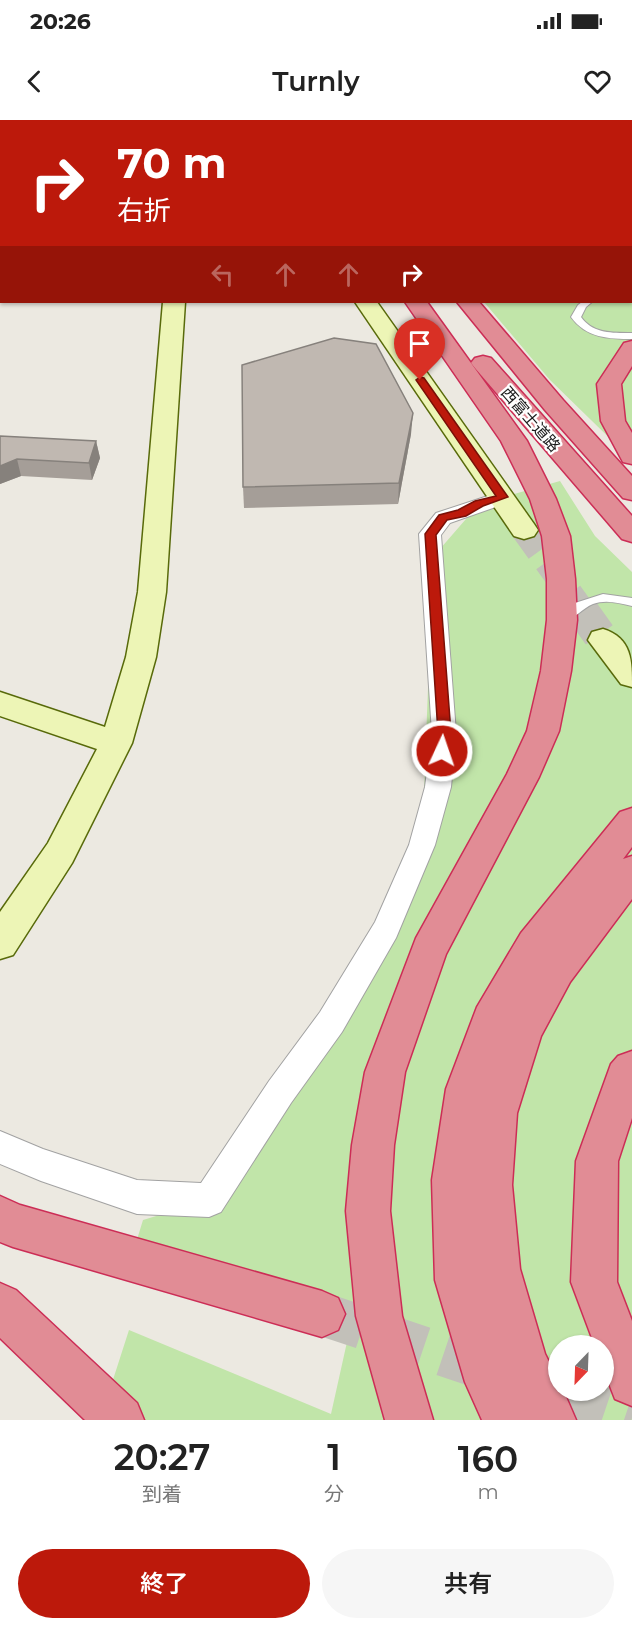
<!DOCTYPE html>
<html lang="ja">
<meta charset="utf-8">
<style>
body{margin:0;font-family:Montserrat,"Noto Sans JP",sans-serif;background:#f6f6f6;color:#222;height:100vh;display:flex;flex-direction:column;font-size:22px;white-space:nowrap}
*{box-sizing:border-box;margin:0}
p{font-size:20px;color:#767676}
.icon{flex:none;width:33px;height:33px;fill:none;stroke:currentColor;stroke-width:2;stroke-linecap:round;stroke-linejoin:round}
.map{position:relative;height:1300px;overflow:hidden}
.drawer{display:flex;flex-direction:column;background:#fff;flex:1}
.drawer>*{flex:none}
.guide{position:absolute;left:0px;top:0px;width:633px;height:183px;box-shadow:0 2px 4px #0004;background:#bc190b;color:#fff;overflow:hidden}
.needle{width:39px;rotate:203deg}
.buttons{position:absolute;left:548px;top:1215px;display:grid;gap:12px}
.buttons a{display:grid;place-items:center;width:66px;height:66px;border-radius:50%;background:#fff;box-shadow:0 2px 4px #0004;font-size:30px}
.pin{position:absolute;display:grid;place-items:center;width:51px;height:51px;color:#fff;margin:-62px -26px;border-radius:50% 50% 50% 0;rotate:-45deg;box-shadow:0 0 6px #0007}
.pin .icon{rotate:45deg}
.me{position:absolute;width:66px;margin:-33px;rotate:3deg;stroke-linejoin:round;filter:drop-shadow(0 0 4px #0008)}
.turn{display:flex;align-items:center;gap:21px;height:126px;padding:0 18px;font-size:27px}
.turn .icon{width:78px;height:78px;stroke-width:2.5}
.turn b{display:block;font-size:42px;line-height:51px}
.lanes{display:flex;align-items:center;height:57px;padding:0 18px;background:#0003;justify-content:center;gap:30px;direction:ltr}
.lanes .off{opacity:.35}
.eta{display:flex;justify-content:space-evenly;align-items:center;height:102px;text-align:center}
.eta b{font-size:36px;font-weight:600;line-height:42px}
.button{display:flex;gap:12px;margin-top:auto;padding:12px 18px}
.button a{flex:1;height:69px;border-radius:36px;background:#bc190b;color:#fff;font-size:24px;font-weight:600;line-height:69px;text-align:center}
.button a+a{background:#f6f6f6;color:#222}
.status{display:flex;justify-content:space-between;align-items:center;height:42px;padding:0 30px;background:#fff;direction:ltr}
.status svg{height:16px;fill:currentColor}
header{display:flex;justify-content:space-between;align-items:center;height:78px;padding:0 18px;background:#fff;font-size:27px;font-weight:600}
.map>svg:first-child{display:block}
</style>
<div class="status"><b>20:26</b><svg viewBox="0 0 49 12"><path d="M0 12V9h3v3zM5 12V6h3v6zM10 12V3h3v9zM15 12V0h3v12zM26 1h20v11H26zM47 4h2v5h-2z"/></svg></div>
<header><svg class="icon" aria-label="back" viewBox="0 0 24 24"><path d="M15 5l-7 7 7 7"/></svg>Turnly<svg class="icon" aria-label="heart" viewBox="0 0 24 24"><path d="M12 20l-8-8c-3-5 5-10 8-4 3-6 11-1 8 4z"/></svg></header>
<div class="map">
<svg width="632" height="1300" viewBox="0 0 632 1300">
<rect width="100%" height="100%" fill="#ece9e1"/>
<g fill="#c1e5a9" fill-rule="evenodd">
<path d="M632 147V340L550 260 484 182H632Z"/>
<path d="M560 361 595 416 632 452V1300H100L129 1210 331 1294 351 1204 135 1126 143 1100 209 1080 422 725 433 437 479 384ZM558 1226H603V1270H558Z"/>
</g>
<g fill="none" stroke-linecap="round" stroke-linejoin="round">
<path stroke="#c2c0b9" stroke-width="26" stroke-dasharray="26 13" stroke-linecap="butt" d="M524 410 581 489"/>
<path stroke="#c2c0b9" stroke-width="33" stroke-dasharray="33 16" stroke-linecap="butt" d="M580 488 603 520"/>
<path stroke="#c2c0b9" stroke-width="43" stroke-dasharray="43 21" stroke-linecap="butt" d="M322 1194 632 1298"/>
<g stroke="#a2a2a2" stroke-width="2">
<g id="lane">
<path d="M582 182H592L586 187 581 197C593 214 613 213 632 213V219C609 219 586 218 571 197L578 185Z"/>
<path d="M603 474 632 478V486C619 483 606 479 593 484 582 488 571 504 559 501L557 498 575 483Z"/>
</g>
</g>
<g stroke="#a2a2a2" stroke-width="2">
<g id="street">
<path d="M386 0H400L401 2H387Z"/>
<rect x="0" y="169" width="2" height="10"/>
<path d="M503 371 510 372 513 377 510 382 450 403 441 415 456 613 451 667 435 725 396 818 342 912 291 983 221 1092 209 1097 137 1094 41 1061 0 1044V1011L43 1029 137 1060 201 1063 269 961 320 892 375 802 409 725 425 667 432 613 419 414 436 393Z"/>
</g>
</g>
<g stroke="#586a0a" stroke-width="3">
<g id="secondary">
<path d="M137 0H155L156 2H138Z"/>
<rect x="265" y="0" width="18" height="2"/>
<path d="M163 182H185L166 472 156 537 132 623 72 743 13 835 0 839V792L48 723 97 629 0 596V572L105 607 126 537 138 472Z"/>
<path d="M355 182H377L534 404 538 410 534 416 524 419 514 416Z"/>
<path d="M603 509C632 518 632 541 632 567L621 564 588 520 592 512Z"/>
</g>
</g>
<g stroke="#cc2d56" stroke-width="3">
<g id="highway">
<path d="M307 0H325L326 2H308Z"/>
<path d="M336 0H354L355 2H337Z"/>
<path d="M405 182H427L527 321 556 379 570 416 575 459 577 500 571 551 559 611 539 657 446 834 405 952 394 1025 390 1091 402 1196 433 1300H385L356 1196 346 1091 352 1025 365 952 416 818 507 654 527 611 541 551 547 500V459L542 416 530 379 501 321Z"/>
<path d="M457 182H479L563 280 632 356V380L623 378 545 290Z"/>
<path d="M632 221V246L621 264 625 301 632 313V344L623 342 601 301 597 264 624 223Z"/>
<path d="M483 236 491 238 632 396V422L622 419 475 248 471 243 475 238Z"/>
<path d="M632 688V727L623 739 632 736V779L570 862 541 916 517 993 512 1065 520 1149 545 1234 558 1260V1270H563L576 1300H482L465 1262 435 1160 432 1060 446 969 477 887 521 813 620 692Z"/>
<path d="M632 931V998L618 1041 617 1162 632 1201V1286L615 1279 603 1248V1226H595L571 1162 576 1041 611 944 618 936Z"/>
<path d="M0 1076 20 1085 322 1171 338 1178 345 1194 338 1210 322 1217 13 1127 0 1122Z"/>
<path d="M0 1163 16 1170 137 1283 144 1300H85L0 1218Z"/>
</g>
</g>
<use href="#lane" fill="#fff" fill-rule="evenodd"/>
<use href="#street" fill="#fff" fill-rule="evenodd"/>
<use href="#secondary" fill="#edf5b6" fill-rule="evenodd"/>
<use href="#highway" fill="#e18c95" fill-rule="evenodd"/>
</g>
<g fill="#a59e98">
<path d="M411 314 398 384 244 388 243 367Z"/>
<path d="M0 316 96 321 100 338 92 360 21 356 0 364Z"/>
</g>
<g fill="#86817c">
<path d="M413 293 411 314 398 384 399 363Z"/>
<path d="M96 321 100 338 92 360 89 343Z"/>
<path d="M17 339 21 356 0 364V346Z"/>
</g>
<g fill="#c0b8b1" stroke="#86817c" stroke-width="1.5">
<path d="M612 0H632H631L632 1V6V2H615Z"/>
<path d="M334 218 376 224 413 293 399 363 243 367 242 245Z"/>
<path d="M0 316 96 321 89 343 17 339 0 346Z"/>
</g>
<path fill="#bc190b" stroke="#7a1007" stroke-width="1.5" d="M420 257 424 258 508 377 483 386 466 396 447 400 436 415 451 613 449 631 442 636 435 631 438 613 425 414 439 395 458 390 475 381 496 376 416 260Z"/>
<g text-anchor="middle" stroke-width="4.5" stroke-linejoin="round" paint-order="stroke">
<g font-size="16" fill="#1b1b1b" stroke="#fff">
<text transform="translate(531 299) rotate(49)" y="6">西富士道路</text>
</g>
</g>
</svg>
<div class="buttons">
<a><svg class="needle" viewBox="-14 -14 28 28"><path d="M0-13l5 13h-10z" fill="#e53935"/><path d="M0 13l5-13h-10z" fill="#767676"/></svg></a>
</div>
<div class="pin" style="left:420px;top:260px;background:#d93025"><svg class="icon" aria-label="arrive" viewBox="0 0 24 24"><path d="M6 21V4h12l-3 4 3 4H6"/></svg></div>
<svg class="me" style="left:442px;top:631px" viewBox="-20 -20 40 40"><circle r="17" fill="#bc190b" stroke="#fff" stroke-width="3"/><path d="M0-11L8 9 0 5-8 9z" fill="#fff"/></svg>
<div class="guide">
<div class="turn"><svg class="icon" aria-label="right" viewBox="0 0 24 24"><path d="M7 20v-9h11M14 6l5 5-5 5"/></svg><div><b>70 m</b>右折</div></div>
<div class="lanes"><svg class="icon off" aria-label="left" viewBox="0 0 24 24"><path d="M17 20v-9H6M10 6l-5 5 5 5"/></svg><svg class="icon off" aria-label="ahead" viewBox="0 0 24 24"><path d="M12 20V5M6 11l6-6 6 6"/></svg><svg class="icon off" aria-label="ahead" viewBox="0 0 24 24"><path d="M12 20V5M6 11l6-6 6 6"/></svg><svg class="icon" aria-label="right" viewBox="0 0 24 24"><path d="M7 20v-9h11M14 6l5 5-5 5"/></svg></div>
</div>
</div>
<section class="drawer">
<div class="eta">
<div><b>20:27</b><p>到着</p></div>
<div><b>1</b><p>分</p></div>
<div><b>160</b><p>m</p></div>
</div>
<div class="button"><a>終了</a><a>共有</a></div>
</section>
